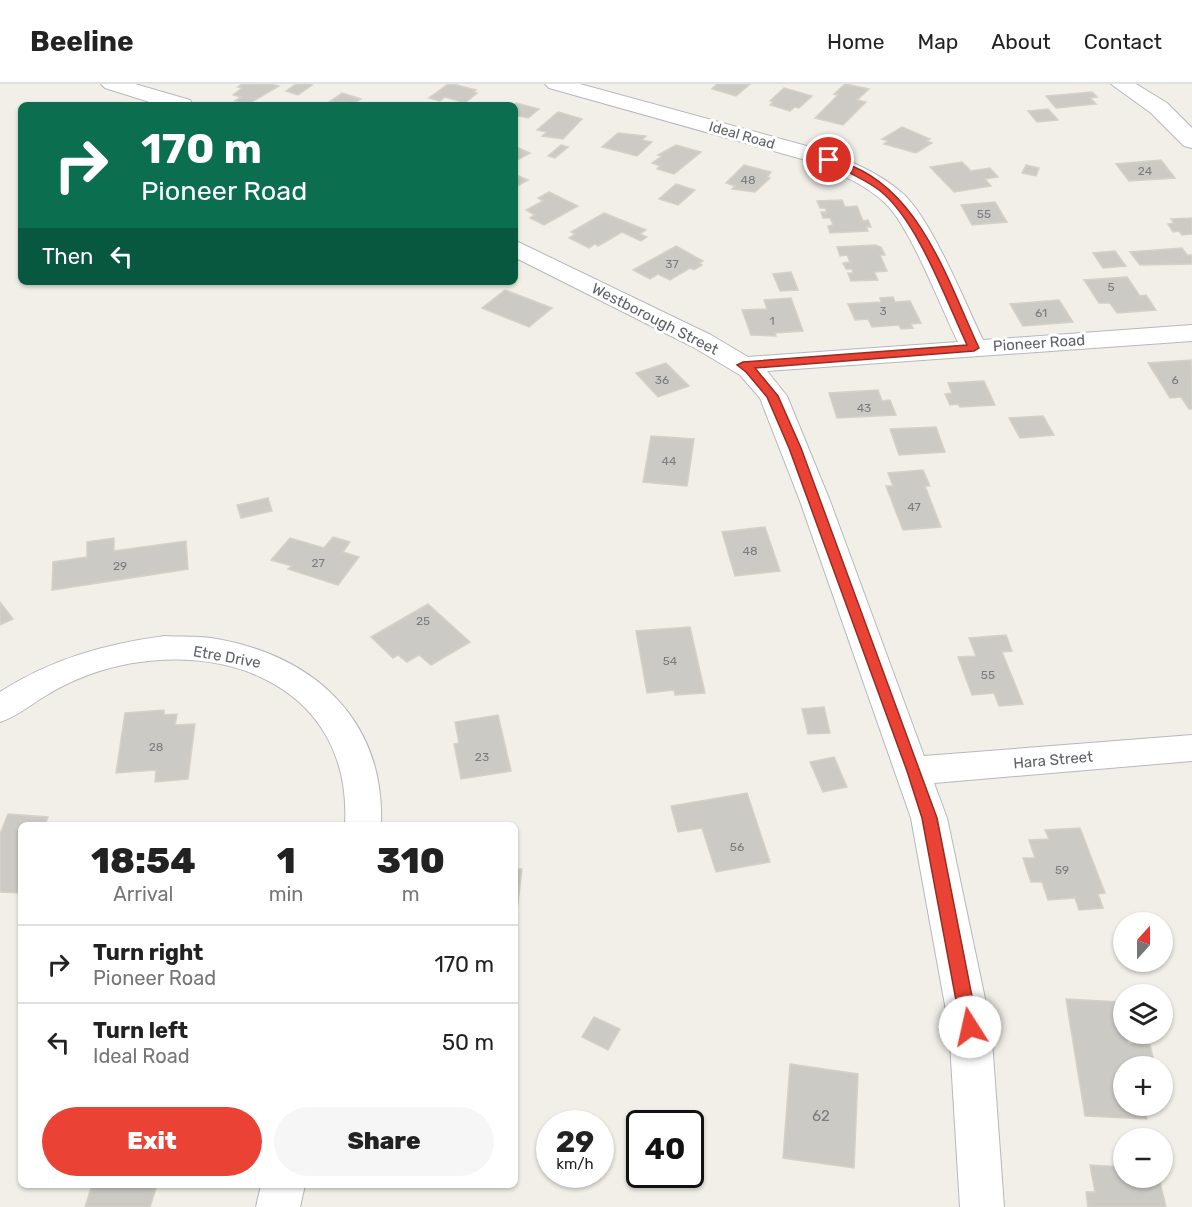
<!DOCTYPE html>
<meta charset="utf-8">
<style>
body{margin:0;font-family:Rubik,sans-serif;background:#f6f6f6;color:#222;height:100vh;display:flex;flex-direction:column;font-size:22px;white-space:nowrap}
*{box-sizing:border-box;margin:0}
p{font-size:20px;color:#767676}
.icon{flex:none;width:33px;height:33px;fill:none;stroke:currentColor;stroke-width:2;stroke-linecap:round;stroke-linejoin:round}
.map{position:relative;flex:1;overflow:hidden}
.side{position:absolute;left:18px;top:738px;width:500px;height:366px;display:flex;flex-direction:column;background:#fff;border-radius:9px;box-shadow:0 2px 4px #0004}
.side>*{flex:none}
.guide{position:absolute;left:18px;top:18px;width:500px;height:183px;border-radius:9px;box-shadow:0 2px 4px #0004;background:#0b6e4f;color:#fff;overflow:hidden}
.needle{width:39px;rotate:21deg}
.controls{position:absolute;left:1113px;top:828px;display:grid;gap:12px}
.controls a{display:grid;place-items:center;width:60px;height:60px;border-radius:50%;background:#fff;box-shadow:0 2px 4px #0004;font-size:30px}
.speed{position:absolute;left:536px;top:1026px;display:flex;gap:12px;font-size:30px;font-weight:700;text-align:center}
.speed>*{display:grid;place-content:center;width:78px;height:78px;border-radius:50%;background:#fff;box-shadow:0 2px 4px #0004;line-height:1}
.speed small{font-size:15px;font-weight:400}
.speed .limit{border:3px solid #111;border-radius:9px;background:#fff;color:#111}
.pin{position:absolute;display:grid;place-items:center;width:51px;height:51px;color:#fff;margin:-26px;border:3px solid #fff;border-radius:50%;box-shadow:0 2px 6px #0007}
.me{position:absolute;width:66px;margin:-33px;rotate:350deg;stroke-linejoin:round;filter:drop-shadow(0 0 4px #0008)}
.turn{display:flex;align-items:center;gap:21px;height:126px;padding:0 24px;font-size:27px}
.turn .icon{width:78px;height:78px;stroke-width:2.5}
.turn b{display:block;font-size:42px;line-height:51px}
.then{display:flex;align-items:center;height:57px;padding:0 24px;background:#0003;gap:12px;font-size:22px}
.eta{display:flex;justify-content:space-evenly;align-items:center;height:102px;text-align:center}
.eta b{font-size:36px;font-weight:800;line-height:42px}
.primary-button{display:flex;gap:12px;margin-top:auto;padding:12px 24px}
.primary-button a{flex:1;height:69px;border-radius:36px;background:#ea4335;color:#fff;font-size:24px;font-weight:800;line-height:69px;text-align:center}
.primary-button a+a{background:#f6f6f6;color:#222}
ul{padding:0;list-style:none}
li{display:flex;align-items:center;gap:18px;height:78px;padding:0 24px;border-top:2px solid #e0e0e0}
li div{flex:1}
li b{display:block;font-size:22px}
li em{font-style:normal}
header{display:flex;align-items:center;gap:36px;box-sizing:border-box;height:84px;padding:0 30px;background:#fff;border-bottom:2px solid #e0e0e0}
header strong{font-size:28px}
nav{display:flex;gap:33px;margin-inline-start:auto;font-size:21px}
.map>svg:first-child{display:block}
</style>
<header>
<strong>Beeline</strong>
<nav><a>Home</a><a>Map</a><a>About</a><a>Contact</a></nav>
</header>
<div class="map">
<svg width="1192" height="1123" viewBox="0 0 1192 1123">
<rect width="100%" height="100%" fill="#f1efe8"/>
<g fill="#cccac5" stroke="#d6d1c6" stroke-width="1.5">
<path d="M242 0H271L279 2 248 20 235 17 241 13 233 11 242 4 238 3Z"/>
<path d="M296 0H309L312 1 298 11 286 7Z"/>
<path d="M453 0 476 6 473 8 477 9 465 19 445 13 440 17 429 14 447 1Z"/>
<path d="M717 0H750L736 12 712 5Z"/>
<path d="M845 0 869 5 857 16 866 18 843 41 815 34 838 11 834 10Z"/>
<path d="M784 4 812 12 799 24 795 23 790 27 770 21 773 18 770 17Z"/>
<path d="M1092 8 1097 13 1090 14 1096 20 1056 24 1046 12Z"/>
<path d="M342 9 361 15 351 21 329 18Z"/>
<path d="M516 19 539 25 528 34 519 32 514 35 513 21Z"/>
<path d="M1048 25 1058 36 1037 38 1028 27Z"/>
<path d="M558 28 582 35 563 55 542 52 547 48 537 46Z"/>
<path d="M902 43 930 55 926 57 932 59 916 69 884 60 888 57 882 55Z"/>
<path d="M618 49 646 52 642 56 652 58 637 72 602 63Z"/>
<path d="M561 61 568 63 555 74 548 72Z"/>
<path d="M676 61 701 68 674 90 657 85 660 82 652 79 662 72 658 71Z"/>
<path d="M514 62 530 69 514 78Z"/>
<path d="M1161 76 1175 94 1129 97 1116 80Z"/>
<path d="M962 78 971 87 990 84 998 93 985 95 991 102 954 108 930 83Z"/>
<path d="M744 81 771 88 767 93 770 94 755 108 732 105 735 102 726 99Z"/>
<path d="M1026 81 1039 84 1036 92 1022 89Z"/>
<path d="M514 90 528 96 514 104Z"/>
<path d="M676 100 695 106 678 121 659 115Z"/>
<path d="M549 108 578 122 544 141 530 134 535 131 526 126 543 117 538 114Z"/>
<path d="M842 116 845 123 857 122 863 137 868 136 871 143H866L868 147 830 149 828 142 833 141 830 134H823L821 128H827L825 124H820L817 117Z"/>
<path d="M995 118 1007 138 972 141 961 121Z"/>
<path d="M604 129 646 146 640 150 647 153 641 157 622 148 598 162 595 160 589 164 569 154 575 150 571 148Z"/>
<path d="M1192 134V150L1182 151 1179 147 1173 148 1168 140 1174 139 1171 135Z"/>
<path d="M875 161 881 163 885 171H880L887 187 874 188 878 196 851 197 848 189H853L852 185H846L843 179 850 178 847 171 840 172 837 163Z"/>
<path d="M676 162 703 177 699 179 702 181 694 186 690 184 670 196 658 190 650 195 633 186Z"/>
<path d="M1182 164 1187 171H1192V180L1140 181 1130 168Z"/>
<path d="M1115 167 1126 182 1103 184 1093 169Z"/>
<path d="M791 188 798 206 780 207 773 190Z"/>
<path d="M1127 193 1140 212 1146 211 1156 226 1117 229 1110 219H1099L1084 196Z"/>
<path d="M505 206 552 224 529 243 482 224Z"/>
<path d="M893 213 895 218 910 217 921 239 911 240 913 244 901 245 899 241 872 243 868 235 855 236 848 220 881 218 880 214Z"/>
<path d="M791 214 803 247 775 249 776 252 751 251 742 226 767 225 764 216Z"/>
<path d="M1059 216 1073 238 1023 242 1010 220Z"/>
<path d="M1191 276 1192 325H1189L1181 313 1170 314 1148 279Z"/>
<path d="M666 279 689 302 658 313 636 289Z"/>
<path d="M984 297 995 321 960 323 958 320 950 321 945 310 952 309 948 299Z"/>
<path d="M878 306 882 317 890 316 896 331 837 334 829 309Z"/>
<path d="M1043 332 1054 351 1020 354 1009 334Z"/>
<path d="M936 343 945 368 899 371 890 345Z"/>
<path d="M651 352 694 355 687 402 643 398Z"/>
<path d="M923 386 930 402H925L941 443 903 446 886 402H893L888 389Z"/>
<path d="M268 414 272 427 241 434 237 421Z"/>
<path d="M765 443 780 487 735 492 722 448Z"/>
<path d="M333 453 350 458 343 468 359 473 338 501 288 485 292 482 271 476 290 454 324 464Z"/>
<path d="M114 454V467L186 457 188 485 52 506 53 478 87 473V458Z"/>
<path d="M0 518 13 535 0 541Z"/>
<path d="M428 520 470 558 431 581 419 571 407 578 398 571 393 574 371 553Z"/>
<path d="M690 543 705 609 675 611 674 606 647 609 636 547Z"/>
<path d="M1006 551 1012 567 1002 568 1023 620 999 622 994 609 972 611 958 573 976 572 969 554Z"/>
<path d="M824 623 830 649 808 650 802 625Z"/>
<path d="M164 626V631L177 630 175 641 195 640 188 695 155 698 156 686 116 689 125 629Z"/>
<path d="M498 631 511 687 461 695 454 660 459 659 455 638Z"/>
<path d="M834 673 847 703 823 708 810 678Z"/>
<path d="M747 709 770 778 716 788 702 744 678 748 671 722Z"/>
<path d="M8 730 48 733 45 741H21L20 809 0 808V750Z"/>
<path d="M1080 744 1105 809 1098 810 1103 824 1079 826 1075 814 1048 816 1042 798H1031L1023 774H1035L1029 756 1049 755 1045 746Z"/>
<path d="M514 785H522L514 850Z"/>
<path d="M1066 915 1120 918 1124 950H1126L1128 959 1150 961 1155 982H1124V1022H1145L1147 1035 1085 1032Z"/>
<path d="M594 933 620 945 608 966 582 953Z"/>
<path d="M790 980 858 990 854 1084 783 1074Z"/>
<path d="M1090 1081 1124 1083V1094H1159L1166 1123H1088L1086 1108H1095Z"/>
<path d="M92 1101H157L150 1123H85Z"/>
</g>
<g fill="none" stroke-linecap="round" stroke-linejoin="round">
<g stroke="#b5b8bc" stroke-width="2">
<g id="minor">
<path d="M101 0H135L190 16 193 21H159L105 4Z"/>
<path d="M545 0H580L825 67C852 78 879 89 901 108 931 133 965 219 983 256L1192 241V257L767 287 787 312 830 417 924 672 1192 651V677L934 699 947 734 991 943 1004 1123H960L949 943 911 734 800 417 760 314 740 291 693 263 514 173V156L711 251 748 273 958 258C941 224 910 142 885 119 864 99 835 88 809 77L549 4Z"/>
<path d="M1111 0H1136L1167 19 1192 44V64L1184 62 1151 29Z"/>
<path d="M165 552C180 553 196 552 211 554 312 570 385 634 381 741H345C353 594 207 548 88 591 75 596 59 603 47 611 31 620 18 632 0 638V608C51 575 105 560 165 552Z"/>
<path d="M261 1101H305L300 1123H256Z"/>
</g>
</g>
<use href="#minor" fill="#fff" fill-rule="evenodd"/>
</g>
<path fill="#ea4335" stroke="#982c22" stroke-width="1.5" d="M826 74C835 73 844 79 852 82 922 111 949 200 979 264L974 267 755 284 778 312 801 364 937 734 978 943 976 948 970 950 964 948 961 943 922 734 907 687 789 364 767 313 746 288 737 281 743 278 967 261C946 216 917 135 879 106 863 94 844 86 826 78Z"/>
<g text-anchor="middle" stroke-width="6" stroke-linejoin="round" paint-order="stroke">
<g font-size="12" fill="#7a7d7f">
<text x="1145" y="91">24</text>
<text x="748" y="100">48</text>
<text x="984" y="134">55</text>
<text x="672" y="184">37</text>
<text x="1111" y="207">5</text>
<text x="883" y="231">3</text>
<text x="1041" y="233">61</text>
<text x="772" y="241">1</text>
<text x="662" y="300">36</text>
<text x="1175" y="300">6</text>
<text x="864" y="328">43</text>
<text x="669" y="381">44</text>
<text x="914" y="427">47</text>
<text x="750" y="471">48</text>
<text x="318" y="483">27</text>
<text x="120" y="486">29</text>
<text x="423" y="541">25</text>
<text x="670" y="581">54</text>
<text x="988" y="595">55</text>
<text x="156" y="667">28</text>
<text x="482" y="677">23</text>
<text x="737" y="767">56</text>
<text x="1062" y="790">59</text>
</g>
<g font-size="14" fill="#5f6368" stroke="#fff">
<text transform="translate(742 51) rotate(16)" y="5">Ideal Road</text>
</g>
<g font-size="15" fill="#5f6368" stroke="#fff">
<text transform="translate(655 235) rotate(27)" y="5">Westborough Street</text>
<text transform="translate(1039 259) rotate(-4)" y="5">Pioneer Road</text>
<text transform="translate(227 573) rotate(10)" y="5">Etre Drive</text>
<text transform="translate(1053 676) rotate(-5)" y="5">Hara Street</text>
</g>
<g font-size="15" fill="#7a7d7f">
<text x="821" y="1037">62</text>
</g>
</g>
</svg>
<div class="controls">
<a><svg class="needle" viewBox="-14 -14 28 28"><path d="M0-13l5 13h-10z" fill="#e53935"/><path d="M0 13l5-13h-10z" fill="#767676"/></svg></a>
<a><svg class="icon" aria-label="layers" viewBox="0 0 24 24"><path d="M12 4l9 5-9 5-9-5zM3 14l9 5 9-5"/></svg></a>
<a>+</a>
<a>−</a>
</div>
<div class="speed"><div>29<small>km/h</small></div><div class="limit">40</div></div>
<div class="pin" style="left:829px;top:76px;background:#d93025"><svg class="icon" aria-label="arrive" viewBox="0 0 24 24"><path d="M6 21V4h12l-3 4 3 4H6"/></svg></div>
<svg class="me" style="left:970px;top:943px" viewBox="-20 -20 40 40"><circle r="19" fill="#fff"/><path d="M0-13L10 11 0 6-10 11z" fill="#ea4335"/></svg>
<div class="guide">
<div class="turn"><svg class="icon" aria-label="right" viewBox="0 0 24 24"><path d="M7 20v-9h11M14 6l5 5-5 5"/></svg><div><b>170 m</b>Pioneer Road</div></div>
<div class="then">Then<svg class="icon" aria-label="left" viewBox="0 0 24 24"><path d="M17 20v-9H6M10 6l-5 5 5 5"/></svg></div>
</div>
<section class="side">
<div class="eta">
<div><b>18:54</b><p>Arrival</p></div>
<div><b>1</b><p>min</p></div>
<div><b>310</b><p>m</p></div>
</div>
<ul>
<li><svg class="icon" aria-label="right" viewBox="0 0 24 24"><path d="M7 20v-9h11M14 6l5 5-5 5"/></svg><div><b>Turn right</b><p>Pioneer Road</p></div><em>170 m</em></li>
<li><svg class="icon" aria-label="left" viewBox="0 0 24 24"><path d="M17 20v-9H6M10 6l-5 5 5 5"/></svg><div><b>Turn left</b><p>Ideal Road</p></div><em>50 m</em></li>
</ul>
<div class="primary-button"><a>Exit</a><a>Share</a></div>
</section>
</div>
